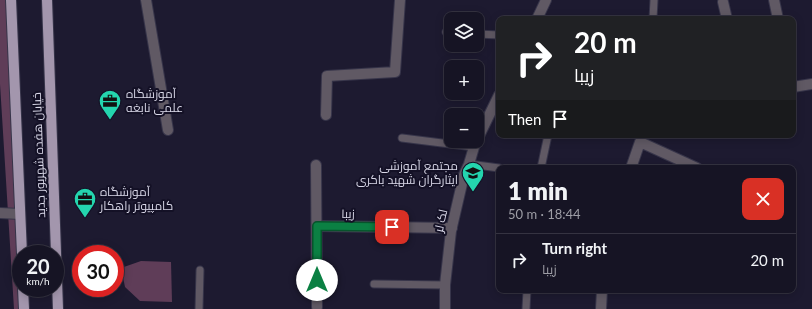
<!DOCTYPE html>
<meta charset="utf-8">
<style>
body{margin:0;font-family:Lato,Cairo,sans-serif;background:#1f1d2c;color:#f1f3f6;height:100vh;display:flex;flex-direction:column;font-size:15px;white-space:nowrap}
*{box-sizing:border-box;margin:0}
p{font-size:13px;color:#9e9ea6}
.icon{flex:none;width:22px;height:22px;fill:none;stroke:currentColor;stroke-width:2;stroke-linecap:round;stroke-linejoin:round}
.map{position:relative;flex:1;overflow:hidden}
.details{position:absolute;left:496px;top:165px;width:300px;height:128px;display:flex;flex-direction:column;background:#161424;border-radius:8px;box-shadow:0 2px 10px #0003,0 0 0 1px #353341}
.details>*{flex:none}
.hud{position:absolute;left:496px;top:16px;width:300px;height:122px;border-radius:8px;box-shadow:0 2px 10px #0003,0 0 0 1px #353341;background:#202124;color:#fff;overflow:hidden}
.buttons{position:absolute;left:444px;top:12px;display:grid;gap:8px}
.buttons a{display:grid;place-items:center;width:40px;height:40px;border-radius:8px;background:#161424;box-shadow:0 2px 10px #0003,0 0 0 1px #353341;font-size:20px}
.speed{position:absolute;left:12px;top:245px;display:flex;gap:8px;font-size:20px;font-weight:700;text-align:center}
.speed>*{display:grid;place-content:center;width:52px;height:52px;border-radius:50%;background:#161424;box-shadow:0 2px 10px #0003,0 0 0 1px #353341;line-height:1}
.speed small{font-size:10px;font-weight:400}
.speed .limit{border:6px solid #d22;background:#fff;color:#111}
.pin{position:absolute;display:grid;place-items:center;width:34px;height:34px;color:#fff;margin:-17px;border-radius:8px;box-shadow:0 2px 6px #0006}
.me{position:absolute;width:44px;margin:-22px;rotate:0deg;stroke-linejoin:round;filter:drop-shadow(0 0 3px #0008)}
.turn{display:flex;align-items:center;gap:14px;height:84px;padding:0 12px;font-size:18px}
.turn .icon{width:52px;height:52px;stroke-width:2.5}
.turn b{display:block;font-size:28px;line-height:34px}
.then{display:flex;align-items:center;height:38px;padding:0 12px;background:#0003;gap:8px;font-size:15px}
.round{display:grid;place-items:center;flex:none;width:42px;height:42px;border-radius:8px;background:#1f1d2c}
.summary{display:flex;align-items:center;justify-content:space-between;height:68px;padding:0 12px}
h1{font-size:24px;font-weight:800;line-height:30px}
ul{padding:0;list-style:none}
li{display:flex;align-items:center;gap:12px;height:52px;padding:0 12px;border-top:1px solid #353341}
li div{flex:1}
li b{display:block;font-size:15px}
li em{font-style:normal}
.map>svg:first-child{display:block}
</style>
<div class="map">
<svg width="812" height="309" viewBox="0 0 812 309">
<rect width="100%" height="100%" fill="#1d1a30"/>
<g fill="#5f3d58">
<path d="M0 0H9L21 262V288L23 309H14L0 84Z"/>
<path d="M141 261 171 262 172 302 140 301 125 287 121 268Z"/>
</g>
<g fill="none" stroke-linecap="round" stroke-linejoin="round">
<g stroke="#37354a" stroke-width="9">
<g id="service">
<path d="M653 19 654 0"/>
<path d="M446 32H451"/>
<path d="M477 34 499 35"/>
<path d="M402 138 474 147"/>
<path d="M469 164 499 168"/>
<path d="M541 168 548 135"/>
<path d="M374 284 445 285"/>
<path d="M199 309 200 270"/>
<path d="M526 309 527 290"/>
</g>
</g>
<g stroke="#37354a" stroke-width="12">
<g id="minor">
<path d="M146 0 168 130"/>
<path d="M774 0 778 19"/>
<path d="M723 2 727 19"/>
<path d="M537 19 546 0"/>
<path d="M793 87 812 84"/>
<path d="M326 115 327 76 395 72 400 0"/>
<path d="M477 140 499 95"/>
<path d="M316 165 317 307"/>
<path d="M631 168 640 142 697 168"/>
<path d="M0 213 20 214"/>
<path d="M317 226 452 228"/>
<path d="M445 309V285L451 231 464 175 469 164 474 147 477 141"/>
<path d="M601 309 602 290"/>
</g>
</g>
<g stroke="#37354a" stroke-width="12">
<g id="primary">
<path d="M11 0 22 254"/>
<path d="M47 0 58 309"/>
<path d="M23 288 24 309"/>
</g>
</g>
<use href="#service" stroke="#605964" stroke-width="7"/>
<use href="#minor" stroke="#605964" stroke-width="10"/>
<use href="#primary" stroke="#a396ad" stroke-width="10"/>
</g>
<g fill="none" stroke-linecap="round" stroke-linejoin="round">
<g stroke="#07532c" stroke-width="10">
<path id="route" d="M317 280V226L392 227"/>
</g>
<use href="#route" stroke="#0b8043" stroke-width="7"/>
</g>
<defs>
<g id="office-pin" transform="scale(1.15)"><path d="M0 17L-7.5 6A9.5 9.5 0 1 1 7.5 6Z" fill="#24d5ae" stroke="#141126"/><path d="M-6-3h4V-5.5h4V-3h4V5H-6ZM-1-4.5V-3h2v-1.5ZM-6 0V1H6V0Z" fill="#111"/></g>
<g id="school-pin" transform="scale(1.15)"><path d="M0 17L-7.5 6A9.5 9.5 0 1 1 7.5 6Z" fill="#24d5ae" stroke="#141126"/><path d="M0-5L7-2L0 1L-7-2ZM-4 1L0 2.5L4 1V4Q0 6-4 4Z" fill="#111"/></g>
</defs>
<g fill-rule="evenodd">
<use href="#office-pin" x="110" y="101"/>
<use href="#school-pin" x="473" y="173"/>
<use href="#office-pin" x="85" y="199"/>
</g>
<g text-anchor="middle" stroke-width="4" stroke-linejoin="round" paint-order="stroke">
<g font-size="12" fill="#d9d8e8" stroke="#141126" text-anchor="start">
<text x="126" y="98">آموزشگاه<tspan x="126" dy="14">علمی نابغه</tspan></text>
<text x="458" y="170" text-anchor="end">مجتمع آموزشی<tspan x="458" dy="14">ایثارگران شهید باکری</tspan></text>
<text x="100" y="196">آموزشگاه<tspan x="100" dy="14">کامپیوتر راهکار</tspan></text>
</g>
<g font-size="12" fill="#d9d8e8" stroke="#141126">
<text transform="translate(39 155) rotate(-92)" y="4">خیابان هفده شهریور جدید</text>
<text transform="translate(348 214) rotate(1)" y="4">زیبا</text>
<text transform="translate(441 221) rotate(-78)" y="4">لک لر</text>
</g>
</g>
</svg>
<div class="buttons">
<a><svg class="icon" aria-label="layers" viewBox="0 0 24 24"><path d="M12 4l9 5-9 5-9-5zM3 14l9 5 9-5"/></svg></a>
<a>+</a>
<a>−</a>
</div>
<div class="speed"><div>20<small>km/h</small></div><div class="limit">30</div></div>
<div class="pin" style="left:392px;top:227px;background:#d93025"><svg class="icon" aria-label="arrive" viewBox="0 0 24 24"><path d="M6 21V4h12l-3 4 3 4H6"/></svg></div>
<svg class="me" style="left:317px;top:280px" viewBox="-20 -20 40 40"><circle r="19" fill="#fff"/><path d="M0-13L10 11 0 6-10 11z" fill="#0b8043"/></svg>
<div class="hud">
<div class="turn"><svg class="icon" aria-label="right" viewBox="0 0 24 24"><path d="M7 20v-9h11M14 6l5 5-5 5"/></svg><div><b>20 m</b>زیبا</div></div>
<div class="then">Then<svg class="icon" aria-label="arrive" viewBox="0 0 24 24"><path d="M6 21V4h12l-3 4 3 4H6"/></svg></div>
</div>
<section class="details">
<div class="summary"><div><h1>1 min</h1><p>50 m · 18:44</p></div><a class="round" style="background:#d93025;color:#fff"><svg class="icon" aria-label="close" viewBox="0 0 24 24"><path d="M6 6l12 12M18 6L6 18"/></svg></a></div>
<ul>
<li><svg class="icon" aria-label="right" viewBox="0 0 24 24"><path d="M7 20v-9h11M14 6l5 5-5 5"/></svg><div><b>Turn right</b><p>زیبا</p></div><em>20 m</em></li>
</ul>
</section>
</div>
